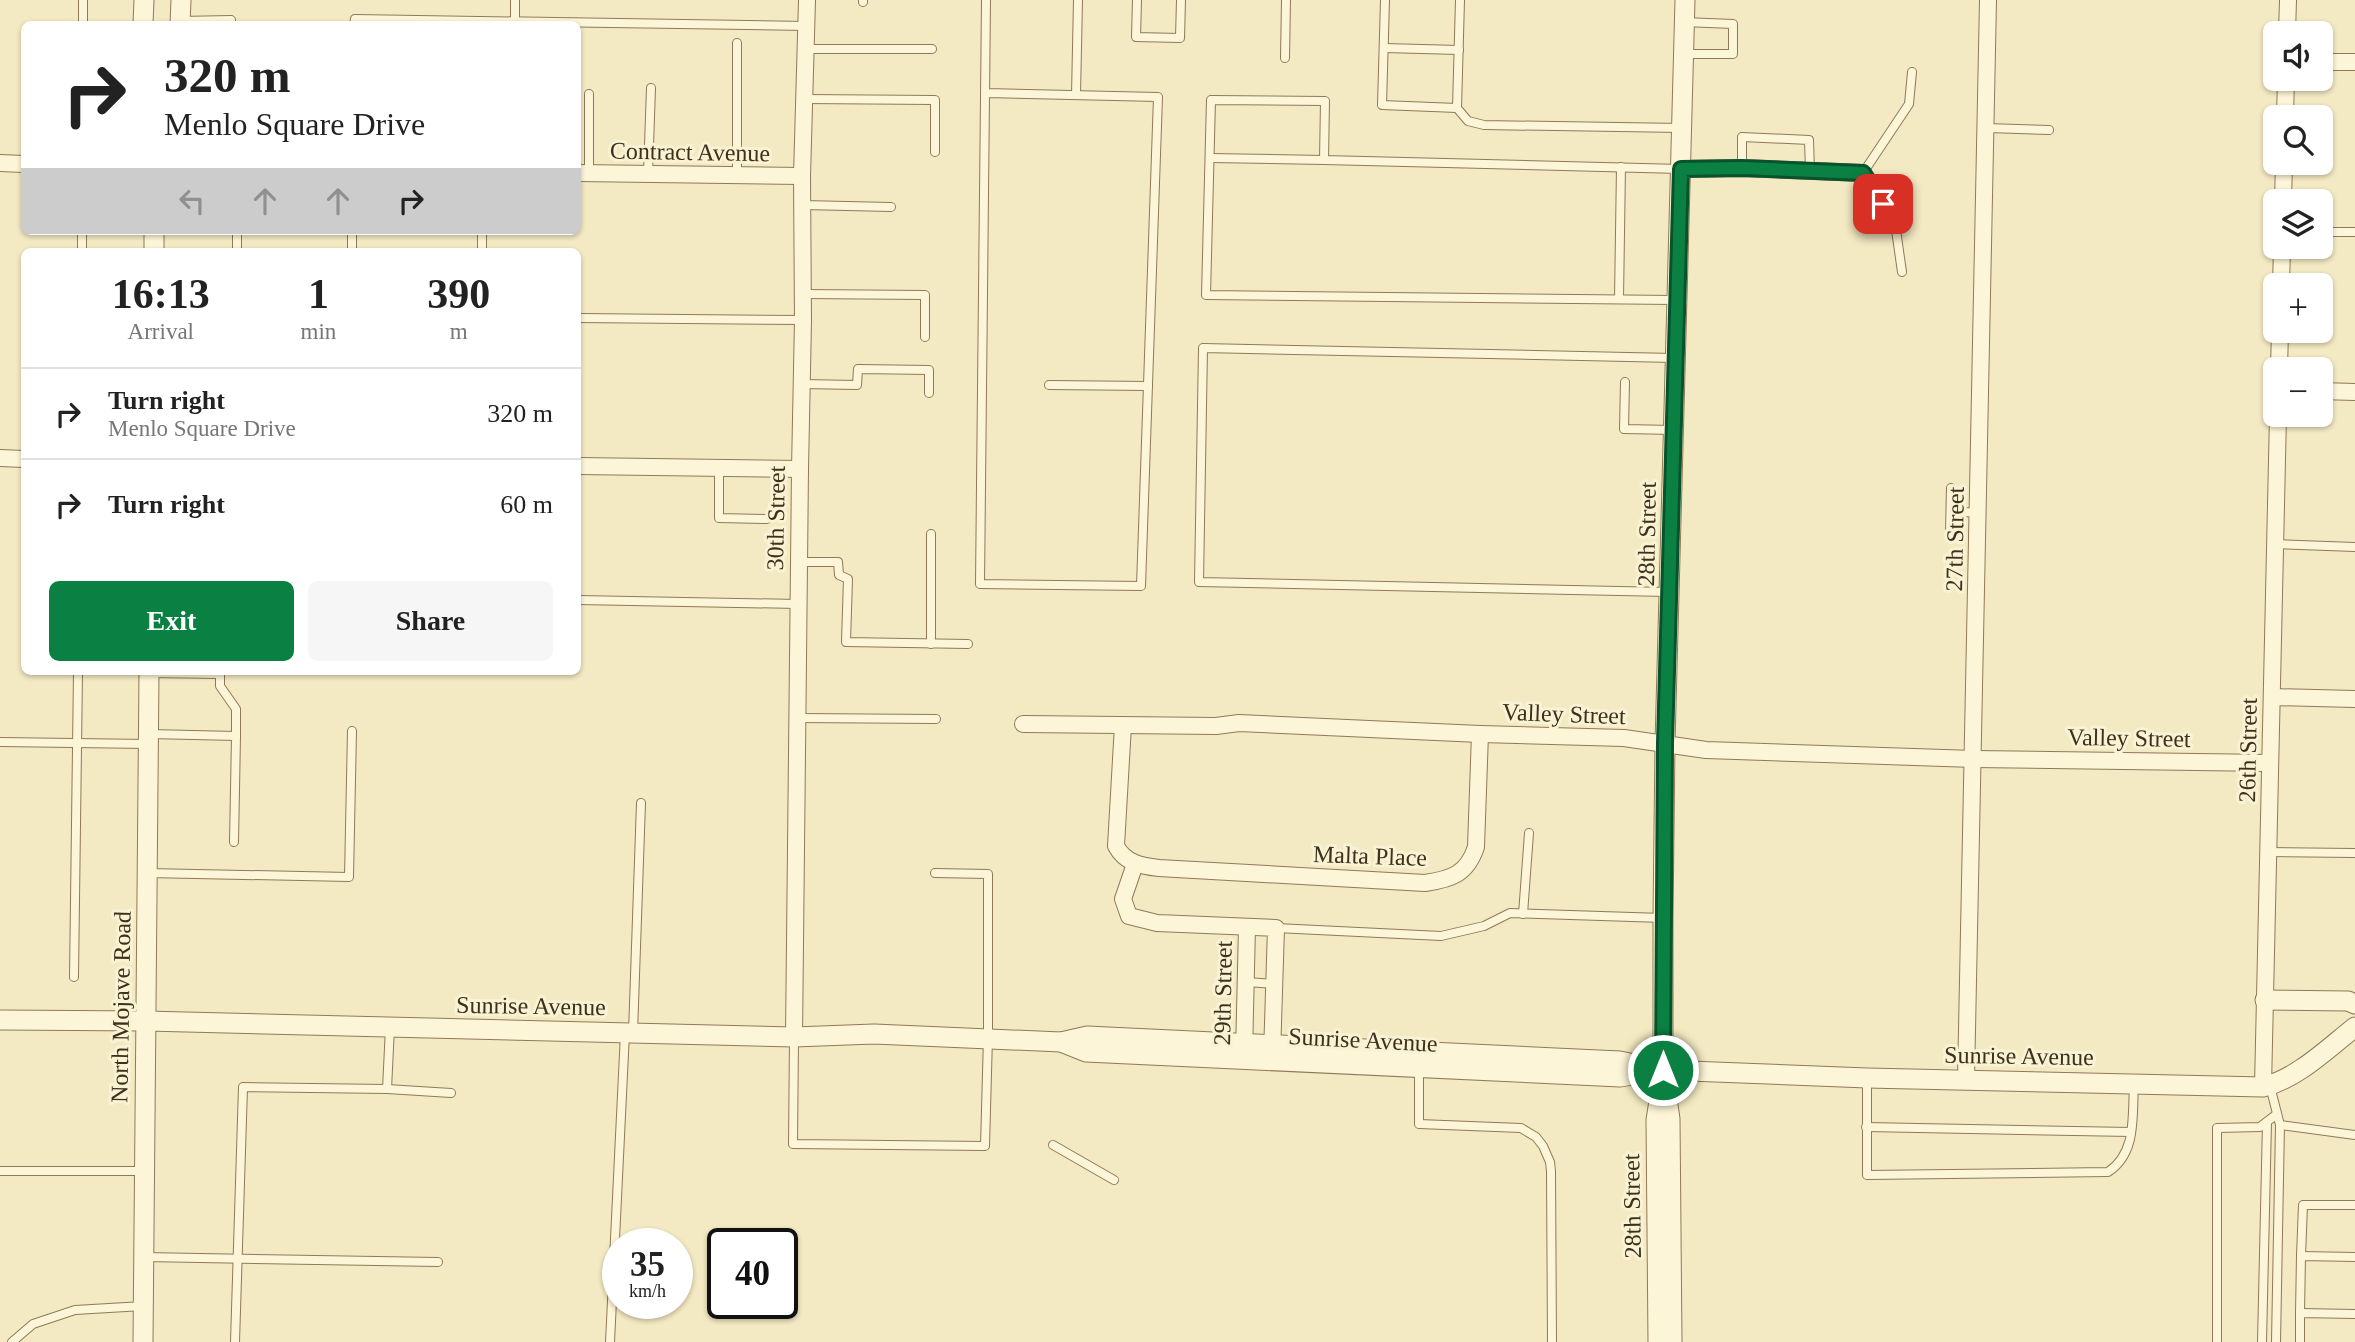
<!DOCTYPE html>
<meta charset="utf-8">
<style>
body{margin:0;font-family:"Times New Roman",serif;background:#f6f6f6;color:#222;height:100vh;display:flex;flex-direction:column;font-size:26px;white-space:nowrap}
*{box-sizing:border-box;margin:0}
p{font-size:23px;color:#767676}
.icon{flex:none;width:38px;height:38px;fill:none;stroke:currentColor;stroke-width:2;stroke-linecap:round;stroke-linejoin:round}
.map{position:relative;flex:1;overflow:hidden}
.panel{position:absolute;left:21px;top:248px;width:560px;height:427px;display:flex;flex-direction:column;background:#fff;border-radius:10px;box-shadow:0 2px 5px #0004}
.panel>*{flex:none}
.banner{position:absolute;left:21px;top:21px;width:560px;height:214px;border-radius:10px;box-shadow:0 2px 5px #0004;background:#fff;color:#222;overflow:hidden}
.controls{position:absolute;left:2263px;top:21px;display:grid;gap:14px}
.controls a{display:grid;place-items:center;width:70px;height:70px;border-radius:10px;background:#fff;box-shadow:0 2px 5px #0004;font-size:35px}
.speed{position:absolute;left:602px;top:1228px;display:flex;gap:14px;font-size:35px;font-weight:700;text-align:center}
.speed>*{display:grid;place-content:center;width:91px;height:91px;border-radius:50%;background:#fff;box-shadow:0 2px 5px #0004;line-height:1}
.speed small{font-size:18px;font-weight:400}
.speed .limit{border:4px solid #111;border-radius:10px;background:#fff;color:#111}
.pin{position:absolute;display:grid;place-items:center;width:60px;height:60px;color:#fff;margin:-30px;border-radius:14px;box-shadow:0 4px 10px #0006}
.me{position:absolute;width:77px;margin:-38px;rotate:0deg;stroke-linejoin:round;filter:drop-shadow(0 0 5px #0008)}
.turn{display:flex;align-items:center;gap:24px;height:147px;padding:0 28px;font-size:32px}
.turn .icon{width:91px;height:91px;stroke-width:2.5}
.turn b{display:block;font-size:49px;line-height:60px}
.lanes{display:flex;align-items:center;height:66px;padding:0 28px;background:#0003;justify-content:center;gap:35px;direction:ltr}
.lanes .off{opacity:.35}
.eta{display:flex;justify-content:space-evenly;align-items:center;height:119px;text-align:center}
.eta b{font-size:42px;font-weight:700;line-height:49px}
.action{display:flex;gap:14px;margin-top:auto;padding:14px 28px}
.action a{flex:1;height:80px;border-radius:10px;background:#0b8043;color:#fff;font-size:28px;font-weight:700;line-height:80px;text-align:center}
.action a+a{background:#f6f6f6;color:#222}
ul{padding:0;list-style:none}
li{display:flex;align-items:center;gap:21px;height:91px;padding:0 28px;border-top:2px solid #e0e0e0}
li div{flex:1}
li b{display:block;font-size:26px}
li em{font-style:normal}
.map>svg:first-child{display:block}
</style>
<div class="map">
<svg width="2355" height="1342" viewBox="0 0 2355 1342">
<rect width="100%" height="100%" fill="#f3e9c2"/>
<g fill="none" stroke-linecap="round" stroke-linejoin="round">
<g stroke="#8f7a57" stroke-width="10">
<g id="service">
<path d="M1137 0 1136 37 1180 38 1181 0"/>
<path d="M1385 0 1382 105 1457 108 1460 0"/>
<path d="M863 2V0"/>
<path d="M180 21 231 20V24"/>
<path d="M515 21V0"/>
<path d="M83 24V0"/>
<path d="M354 24 355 19 806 26"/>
<path d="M1384 48 1459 50"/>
<path d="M805 49H932"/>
<path d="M1683 54H1733V24L1684 22"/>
<path d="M1285 58 1286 0"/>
<path d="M986 93 1158 97 1141 586 980 584 986 0"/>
<path d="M1076 95 1078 0"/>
<path d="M804 99 935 100V152"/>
<path d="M1457 108 1468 121 1484 125 1682 128"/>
<path d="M1986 128 2049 130"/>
<path d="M1210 158 1324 160"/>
<path d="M1742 168V137L1809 140 1810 171"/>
<path d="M589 173V94"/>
<path d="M648 174 651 88"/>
<path d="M737 175V43"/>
<path d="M803 205 891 207"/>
<path d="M352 231V252"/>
<path d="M2320 232H2355"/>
<path d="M82 249V231"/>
<path d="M237 252V231"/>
<path d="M482 252V231"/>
<path d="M1902 272 1896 230 1883 204 1863 173 1909 104 1912 72"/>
<path d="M803 294 925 295V337"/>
<path d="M1619 299 1621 167"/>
<path d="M1675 300 1206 295 1211 100 1325 101 1324 160 1681 169"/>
<path d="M578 318 803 320"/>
<path d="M1625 382 1624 429 1674 430"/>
<path d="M802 384 857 385 858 369 929 370V393"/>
<path d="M1049 385 1148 386"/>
<path d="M719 468V518L767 519"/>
<path d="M1951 511 1978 513"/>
<path d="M1950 532 1951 488"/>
<path d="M2275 544 2355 547"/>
<path d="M799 562H838L839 575 848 579 846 642 968 644"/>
<path d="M1667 592 1199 582 1203 348 1674 358"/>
<path d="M578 600 798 604"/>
<path d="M931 644V534"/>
<path d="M220 672V686L236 709V736"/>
<path d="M149 673 220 674"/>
<path d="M797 718 936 719"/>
<path d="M149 734 236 736 234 842"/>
<path d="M0 742 148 744"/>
<path d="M2268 852 2355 853"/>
<path d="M147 873 349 877 352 731"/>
<path d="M1523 914 1529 833"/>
<path d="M1276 928 1441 936 1484 926 1510 913 1663 918"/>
<path d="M74 977 78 672"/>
<path d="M1246 982 1274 984"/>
<path d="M633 1033 641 803"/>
<path d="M794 1039 793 1144 985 1146 988 1037V874L935 873"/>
<path d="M1419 1068V1124L1521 1128 1536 1137 1543 1146 1550 1162 1551 1171 1552 1342"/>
<path d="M1867 1078V1175L2108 1172C2137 1153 2132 1117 2134 1085"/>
<path d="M2270 1086 2280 1125 2355 1135"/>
<path d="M387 1089 451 1093"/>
<path d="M1866 1127 2131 1132"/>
<path d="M1053 1145 1114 1180"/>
<path d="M0 1171H144"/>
<path d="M2301 1256 2303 1205H2355"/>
<path d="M143 1257 438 1262"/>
<path d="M2300 1313 2301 1256 2355 1257"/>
<path d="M12 1342 33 1324 75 1310 143 1306"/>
<path d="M235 1342 243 1087 387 1089 390 1027"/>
<path d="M610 1342 625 1033"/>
<path d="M2217 1342V1128L2260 1127 2277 1114"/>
<path d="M2262 1342 2267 1122"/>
<path d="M2276 1342 2280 1125"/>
<path d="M2300 1342V1313L2355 1314"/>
</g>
</g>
<g stroke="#8f7a57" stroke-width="18">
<g id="minor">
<path d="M2287 33 2288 0"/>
<path d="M2320 62H2355"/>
<path d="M2285 117 2286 79"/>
<path d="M0 163 24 164"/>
<path d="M1681 169 1742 168 1863 173"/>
<path d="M578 173 802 176"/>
<path d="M2283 201 2284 163"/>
<path d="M2281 285 2282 247"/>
<path d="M2279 369 2280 331"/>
<path d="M2320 391 2355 392"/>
<path d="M0 458 24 459"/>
<path d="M578 466 800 469"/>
<path d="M2272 697 2355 699"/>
<path d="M1023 724 1216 726 1239 723 1480 734 1624 738 1706 750 1974 759 2270 763"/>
<path d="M1123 725 1116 846C1125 863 1141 866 1159 868L1425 883C1452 879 1467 874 1476 847L1480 734"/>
<path d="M1135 864 1123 899 1129 916 1157 923 1276 928 1272 1055"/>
<path d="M794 1037 800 469 803 320 802 176 807 0"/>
<path d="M1244 1054 1247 927"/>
<path d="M1966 1079 1988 0"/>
<path d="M2263 1087 2278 415"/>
</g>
</g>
<g stroke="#8f7a57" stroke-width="21">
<g id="tertiary">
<path d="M143 24 144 0"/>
<path d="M180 24 181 0"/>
<path d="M154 252V231"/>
<path d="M2265 1000 2348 1001 2355 1004"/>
<path d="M0 1020 146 1021 794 1037 874 1034 1061 1042 1087 1036 1620 1061 1663 1070 1867 1078 2263 1087C2298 1078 2327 1049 2355 1027"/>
<path d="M1061 1042 1086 1052 1620 1077 1652 1072"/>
<path d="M143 1342 149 672"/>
<path d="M1658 1342 1656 1120 1660 1095"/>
<path d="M1672 1342 1670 1119 1663 1070V918L1665 743 1685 0"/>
</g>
</g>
<use href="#service" stroke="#fcf5d7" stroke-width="8"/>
<use href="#minor" stroke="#fcf5d7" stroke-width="16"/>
<use href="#tertiary" stroke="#fcf5d7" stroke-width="19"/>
</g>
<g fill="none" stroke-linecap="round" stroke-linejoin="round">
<g stroke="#07532c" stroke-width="18">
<path id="route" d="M1663 1070 1665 743 1681 169 1742 168 1863 173 1883 204"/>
</g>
<use href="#route" stroke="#0b8043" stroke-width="12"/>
</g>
<g text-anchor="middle" stroke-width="6" stroke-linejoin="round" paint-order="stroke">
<g font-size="24" fill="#3d301d" stroke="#f9f2d3">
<text transform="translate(690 152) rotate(1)" y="8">Contract Avenue</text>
<text transform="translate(776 518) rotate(-89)" y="8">30th Street</text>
<text transform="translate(1647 534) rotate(-89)" y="8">28th Street</text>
<text transform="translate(1955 539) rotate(-89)" y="8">27th Street</text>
<text transform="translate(1564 714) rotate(2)" y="8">Valley Street</text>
<text transform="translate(2129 738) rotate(1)" y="8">Valley Street</text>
<text transform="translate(2248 750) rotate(-89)" y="8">26th Street</text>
<text transform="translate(1370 856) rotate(2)" y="8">Malta Place</text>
<text transform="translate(1223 993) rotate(-89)" y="8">29th Street</text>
<text transform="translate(531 1006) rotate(1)" y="8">Sunrise Avenue</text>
<text transform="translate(121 1007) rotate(-89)" y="8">North Mojave Road</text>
<text transform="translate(1363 1040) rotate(3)" y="8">Sunrise Avenue</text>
<text transform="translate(2019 1056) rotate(1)" y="8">Sunrise Avenue</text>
<text transform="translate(1632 1206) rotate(-91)" y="8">28th Street</text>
</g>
</g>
</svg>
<div class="controls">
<a><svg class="icon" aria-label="sound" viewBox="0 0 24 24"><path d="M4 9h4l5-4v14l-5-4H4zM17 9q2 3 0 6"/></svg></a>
<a><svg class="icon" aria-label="search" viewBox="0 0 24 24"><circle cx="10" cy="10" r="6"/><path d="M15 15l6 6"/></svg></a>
<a><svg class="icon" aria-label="layers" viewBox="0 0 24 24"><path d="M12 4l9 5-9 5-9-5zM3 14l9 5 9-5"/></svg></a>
<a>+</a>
<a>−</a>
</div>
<div class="speed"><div>35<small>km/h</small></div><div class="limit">40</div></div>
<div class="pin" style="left:1883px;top:204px;background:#d93025"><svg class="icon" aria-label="arrive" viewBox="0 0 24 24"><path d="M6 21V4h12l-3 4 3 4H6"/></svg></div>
<svg class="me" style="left:1663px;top:1070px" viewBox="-20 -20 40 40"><circle r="17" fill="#0b8043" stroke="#fff" stroke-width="3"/><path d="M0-11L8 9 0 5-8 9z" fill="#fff"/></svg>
<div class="banner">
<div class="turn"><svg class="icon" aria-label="right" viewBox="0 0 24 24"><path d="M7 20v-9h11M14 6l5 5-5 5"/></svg><div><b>320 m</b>Menlo Square Drive</div></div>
<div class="lanes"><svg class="icon off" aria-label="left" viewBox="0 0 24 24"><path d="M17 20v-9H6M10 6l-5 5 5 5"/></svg><svg class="icon off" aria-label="ahead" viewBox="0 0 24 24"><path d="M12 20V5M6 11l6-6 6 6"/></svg><svg class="icon off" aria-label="ahead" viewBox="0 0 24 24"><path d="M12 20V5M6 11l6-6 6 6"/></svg><svg class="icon" aria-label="right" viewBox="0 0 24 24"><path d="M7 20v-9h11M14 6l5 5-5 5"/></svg></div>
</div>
<section class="panel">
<div class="eta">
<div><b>16:13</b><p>Arrival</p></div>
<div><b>1</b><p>min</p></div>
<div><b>390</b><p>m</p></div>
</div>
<ul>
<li><svg class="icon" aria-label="right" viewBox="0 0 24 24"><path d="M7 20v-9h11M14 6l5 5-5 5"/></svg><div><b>Turn right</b><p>Menlo Square Drive</p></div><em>320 m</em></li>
<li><svg class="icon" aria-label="right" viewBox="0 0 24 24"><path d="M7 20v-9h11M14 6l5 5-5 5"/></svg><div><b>Turn right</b></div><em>60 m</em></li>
</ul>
<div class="action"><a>Exit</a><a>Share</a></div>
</section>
</div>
